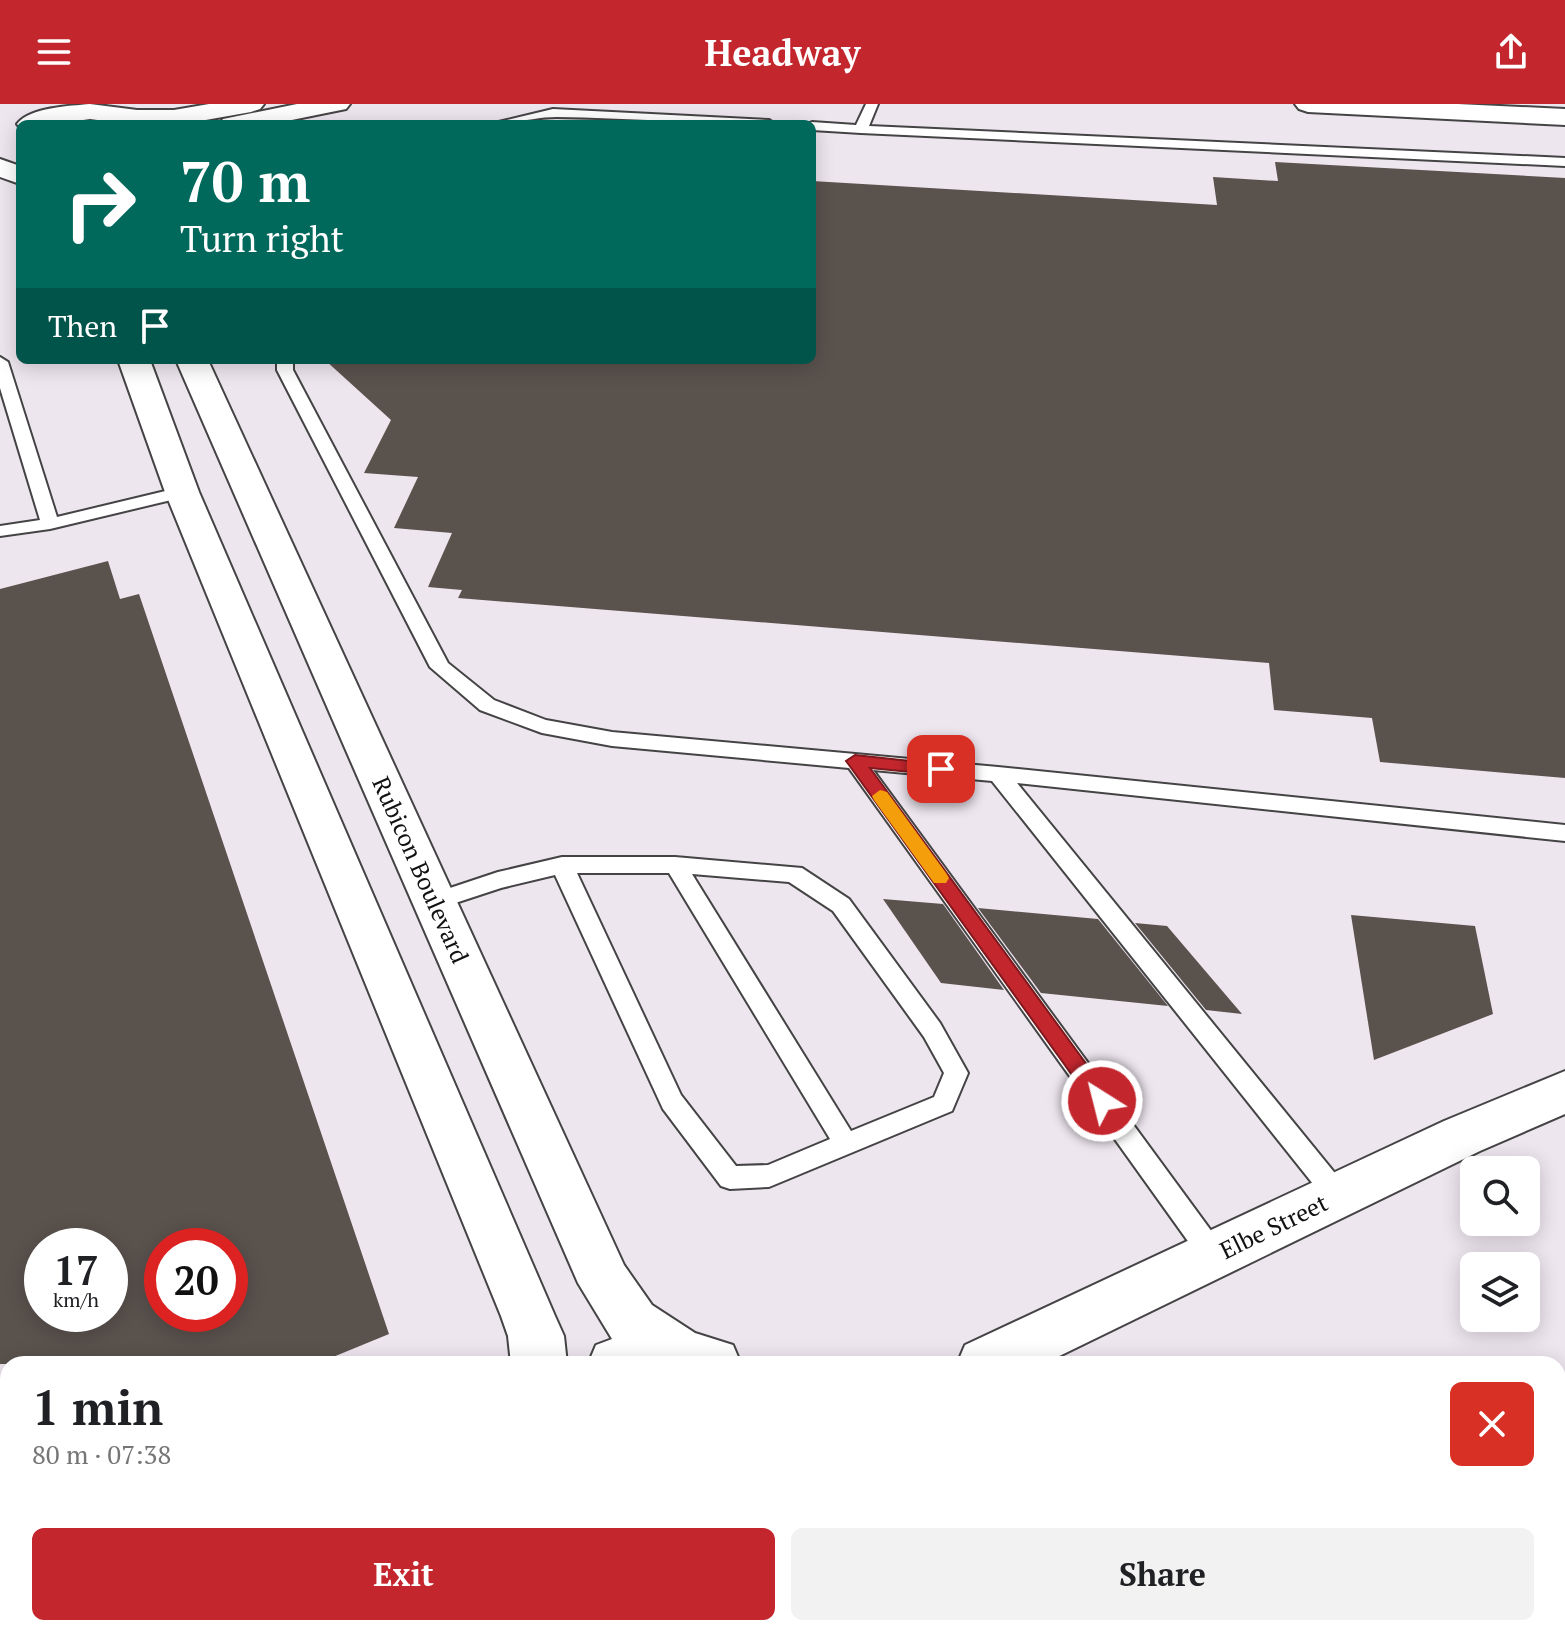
<!DOCTYPE html>
<meta charset="utf-8">
<style>
body{margin:0;font-family:"PT Serif",serif;background:#f2f2f2;color:#202124;height:100vh;display:flex;flex-direction:column;font-size:30px;white-space:nowrap}
*{box-sizing:border-box;margin:0}
p{font-size:26px;color:#757577}
.icon{flex:none;width:44px;height:44px;fill:none;stroke:currentColor;stroke-width:2;stroke-linecap:round;stroke-linejoin:round}
.map{position:relative;flex:1;overflow:hidden}
.details{position:absolute;left:0px;top:1252px;width:1566px;height:280px;display:flex;flex-direction:column;background:#fff;border-radius:24px 24px 0 0;box-shadow:0 4px 20px #0003}
.details>*{flex:none}
.guide{position:absolute;left:16px;top:16px;width:800px;height:244px;border-radius:12px;box-shadow:0 4px 20px #0003;background:#00695c;color:#fff;overflow:hidden}
.controls{position:absolute;left:1460px;top:1052px;display:grid;gap:16px}
.controls a{display:grid;place-items:center;width:80px;height:80px;border-radius:12px;background:#fff;box-shadow:0 4px 20px #0003;font-size:40px}
.speed{position:absolute;left:24px;top:1124px;display:flex;gap:16px;font-size:40px;font-weight:700;text-align:center}
.speed>*{display:grid;place-content:center;width:104px;height:104px;border-radius:50%;background:#fff;box-shadow:0 4px 20px #0003;line-height:1}
.speed small{font-size:20px;font-weight:400}
.speed .limit{border:12px solid #d22;background:#fff;color:#111}
.pin{position:absolute;display:grid;place-items:center;width:68px;height:68px;color:#fff;margin:-34px;border-radius:16px;box-shadow:0 4px 12px #0006}
.me{position:absolute;width:88px;margin:-44px;rotate:324deg;stroke-linejoin:round;filter:drop-shadow(0 0 6px #0008)}
.turn{display:flex;align-items:center;gap:28px;height:168px;padding:0 32px;font-size:36px}
.turn .icon{width:104px;height:104px;stroke-width:2.5}
.turn b{display:block;font-size:56px;line-height:68px}
.then{display:flex;align-items:center;height:76px;padding:0 32px;background:#0003;gap:16px;font-size:30px}
.round{display:grid;place-items:center;flex:none;width:84px;height:84px;border-radius:12px;background:#f2f2f2}
.overview{display:flex;align-items:center;justify-content:space-between;height:136px;padding:0 32px}
h1{font-size:48px;font-weight:700;line-height:60px}
.cta{display:flex;gap:16px;margin-top:auto;padding:16px 32px}
.cta a{flex:1;height:92px;border-radius:12px;background:#c4262e;color:#fff;font-size:32px;font-weight:700;line-height:92px;text-align:center}
.cta a+a{background:#f2f2f2;color:#202124}
header{display:flex;justify-content:space-between;align-items:center;height:104px;padding:0 32px;background:#c4262e;color:#fff;font-size:36px;font-weight:700}
.map>svg:first-child{display:block}
</style>
<header><svg class="icon" aria-label="menu" viewBox="0 0 24 24"><path d="M4 6h16M4 12h16M4 18h16"/></svg>Headway<svg class="icon" aria-label="share" viewBox="0 0 24 24"><path d="M12 15V3M7 8l5-5 5 5M5 13v7h14v-7"/></svg></header>
<div class="map">
<svg width="1565" height="1532" viewBox="0 0 1565 1532">
<rect width="100%" height="100%" fill="#fffdf5"/>
<path fill="#eee6ef" fill-rule="evenodd" d="M0 0H1565V1532H0ZM20 20H812V256H20ZM1474 1066H1526V1118H1474ZM42 1142H110V1210H42ZM162 1142H230V1210H162ZM1474 1162H1526V1214H1474ZM8 1260H1558V1524H8Z"/>
<g fill="#5a524d" fill-rule="evenodd">
<path d="M1275 58 1565 74V674L1380 658 1372 614 1274 606 1269 559 458 494 462 486 428 483 452 429 394 424 418 373 364 369 391 316 325 256H812V77L1217 101 1213 73 1278 77Z"/>
<path d="M108 457 120 495 139 490 389 1230 316 1260H0V485ZM42 1142H110V1210H42ZM162 1142H230V1210H162Z"/>
<path d="M883 795 943 800 1004 886 941 879Z"/>
<path d="M978 804 1098 815 1168 902 1041 889Z"/>
<path d="M1351 811 1475 822 1493 910 1374 956Z"/>
<path d="M1135 819 1167 822 1242 910 1206 906Z"/>
</g>
<g fill="none" stroke-linecap="round" stroke-linejoin="round">
<g stroke="#444" stroke-width="4">
<g id="lane">
<path d="M866 0H878L869 22 1565 54V62L861 29 812 26V20H807L812 18 856 21Z"/>
<path d="M553 5 769 16 775 20C703 20 630 14 557 13 535 13 513 20 490 20Z"/>
<path d="M0 253 8 258 57 413 182 383 188 384 191 388 188 392 50 425 0 432V422L40 416 0 284Z"/>
<path d="M277 256H293V266L448 559 494 596 546 616 612 628 998 663 1565 721V737L1017 679 1347 1084 1351 1092 1347 1100 1338 1103 1329 1100 992 677 873 666 1223 1143 1227 1152 1223 1161 1214 1164 1205 1161 849 664 612 642 542 629 480 606 430 563 277 266Z"/>
<path d="M562 753H675L802 764 849 795 940 919 968 969 952 1007 769 1083 730 1085 721 1082 663 1005 555 771 501 784 434 806 426 804 423 798 426 792 498 768ZM577 769H669L830 1035 768 1061 736 1062 681 991ZM692 770 789 778 833 807 924 933 944 969 934 993 851 1027Z"/>
</g>
</g>
<g stroke="#444" stroke-width="4">
<g id="street">
<path d="M90 0 137 6H174L209 0H264L260 5 251 8 183 20H127L90 15 56 20H20V24L17 20C30 3 70 2 90 0Z"/>
<path d="M297 0H350L346 5 272 20H219L223 15Z"/>
<path d="M1295 0H1458L1565 5V21L1308 8 1299 5Z"/>
<path d="M0 55 20 62V80L0 73Z"/>
<path d="M118 256H150L199 388 555 1212 564 1232 567 1260H511L508 1232 501 1212 165 388Z"/>
<path d="M176 256H208L624 1161 652 1201 695 1229 733 1241 741 1260H588L596 1241 612 1235 578 1179Z"/>
<path d="M1565 967V1010L1480 1047 1043 1260H957L965 1241 1444 1017Z"/>
<path d="M389 1524H464L461 1532H386Z"/>
<path d="M473 1524H536L539 1532H476Z"/>
<path d="M769 1524H835L832 1532H766Z"/>
</g>
</g>
<use href="#lane" fill="#fff" fill-rule="evenodd"/>
<use href="#street" fill="#fff" fill-rule="evenodd"/>
</g>
<path fill="#c4262e" stroke="#7f191e" stroke-width="2" d="M855 651 947 661 949 665 947 669 941 671 870 664 1109 991 1112 997 1109 1003 1102 1006 1095 1003 849 661 846 657Z"/>
<path fill="#f59e0b" d="M880 686 887 688 946 769 949 774 946 779H934L874 696 872 692Z"/>
<g text-anchor="middle" stroke-width="8" stroke-linejoin="round" paint-order="stroke">
<g font-size="24" fill="#111" stroke="#fff">
<text transform="translate(420 766) rotate(66)" y="8">Rubicon Boulevard</text>
<text transform="translate(1274 1123) rotate(-26)" y="8">Elbe Street</text>
</g>
</g>
</svg>
<div class="controls">
<a><svg class="icon" aria-label="search" viewBox="0 0 24 24"><circle cx="10" cy="10" r="6"/><path d="M15 15l6 6"/></svg></a>
<a><svg class="icon" aria-label="layers" viewBox="0 0 24 24"><path d="M12 4l9 5-9 5-9-5zM3 14l9 5 9-5"/></svg></a>
</div>
<div class="speed"><div>17<small>km/h</small></div><div class="limit">20</div></div>
<div class="pin" style="left:941px;top:665px;background:#d93025"><svg class="icon" aria-label="arrive" viewBox="0 0 24 24"><path d="M6 21V4h12l-3 4 3 4H6"/></svg></div>
<svg class="me" style="left:1102px;top:997px" viewBox="-20 -20 40 40"><circle r="17" fill="#c4262e" stroke="#fff" stroke-width="3"/><path d="M0-11L8 9 0 5-8 9z" fill="#fff"/></svg>
<div class="guide">
<div class="turn"><svg class="icon" aria-label="right" viewBox="0 0 24 24"><path d="M7 20v-9h11M14 6l5 5-5 5"/></svg><div><b>70 m</b>Turn right</div></div>
<div class="then">Then<svg class="icon" aria-label="arrive" viewBox="0 0 24 24"><path d="M6 21V4h12l-3 4 3 4H6"/></svg></div>
</div>
<section class="details">
<div class="overview"><div><h1>1 min</h1><p>80 m · 07:38</p></div><a class="round" style="background:#d93025;color:#fff"><svg class="icon" aria-label="close" viewBox="0 0 24 24"><path d="M6 6l12 12M18 6L6 18"/></svg></a></div>
<div class="cta"><a>Exit</a><a>Share</a></div>
</section>
</div>
